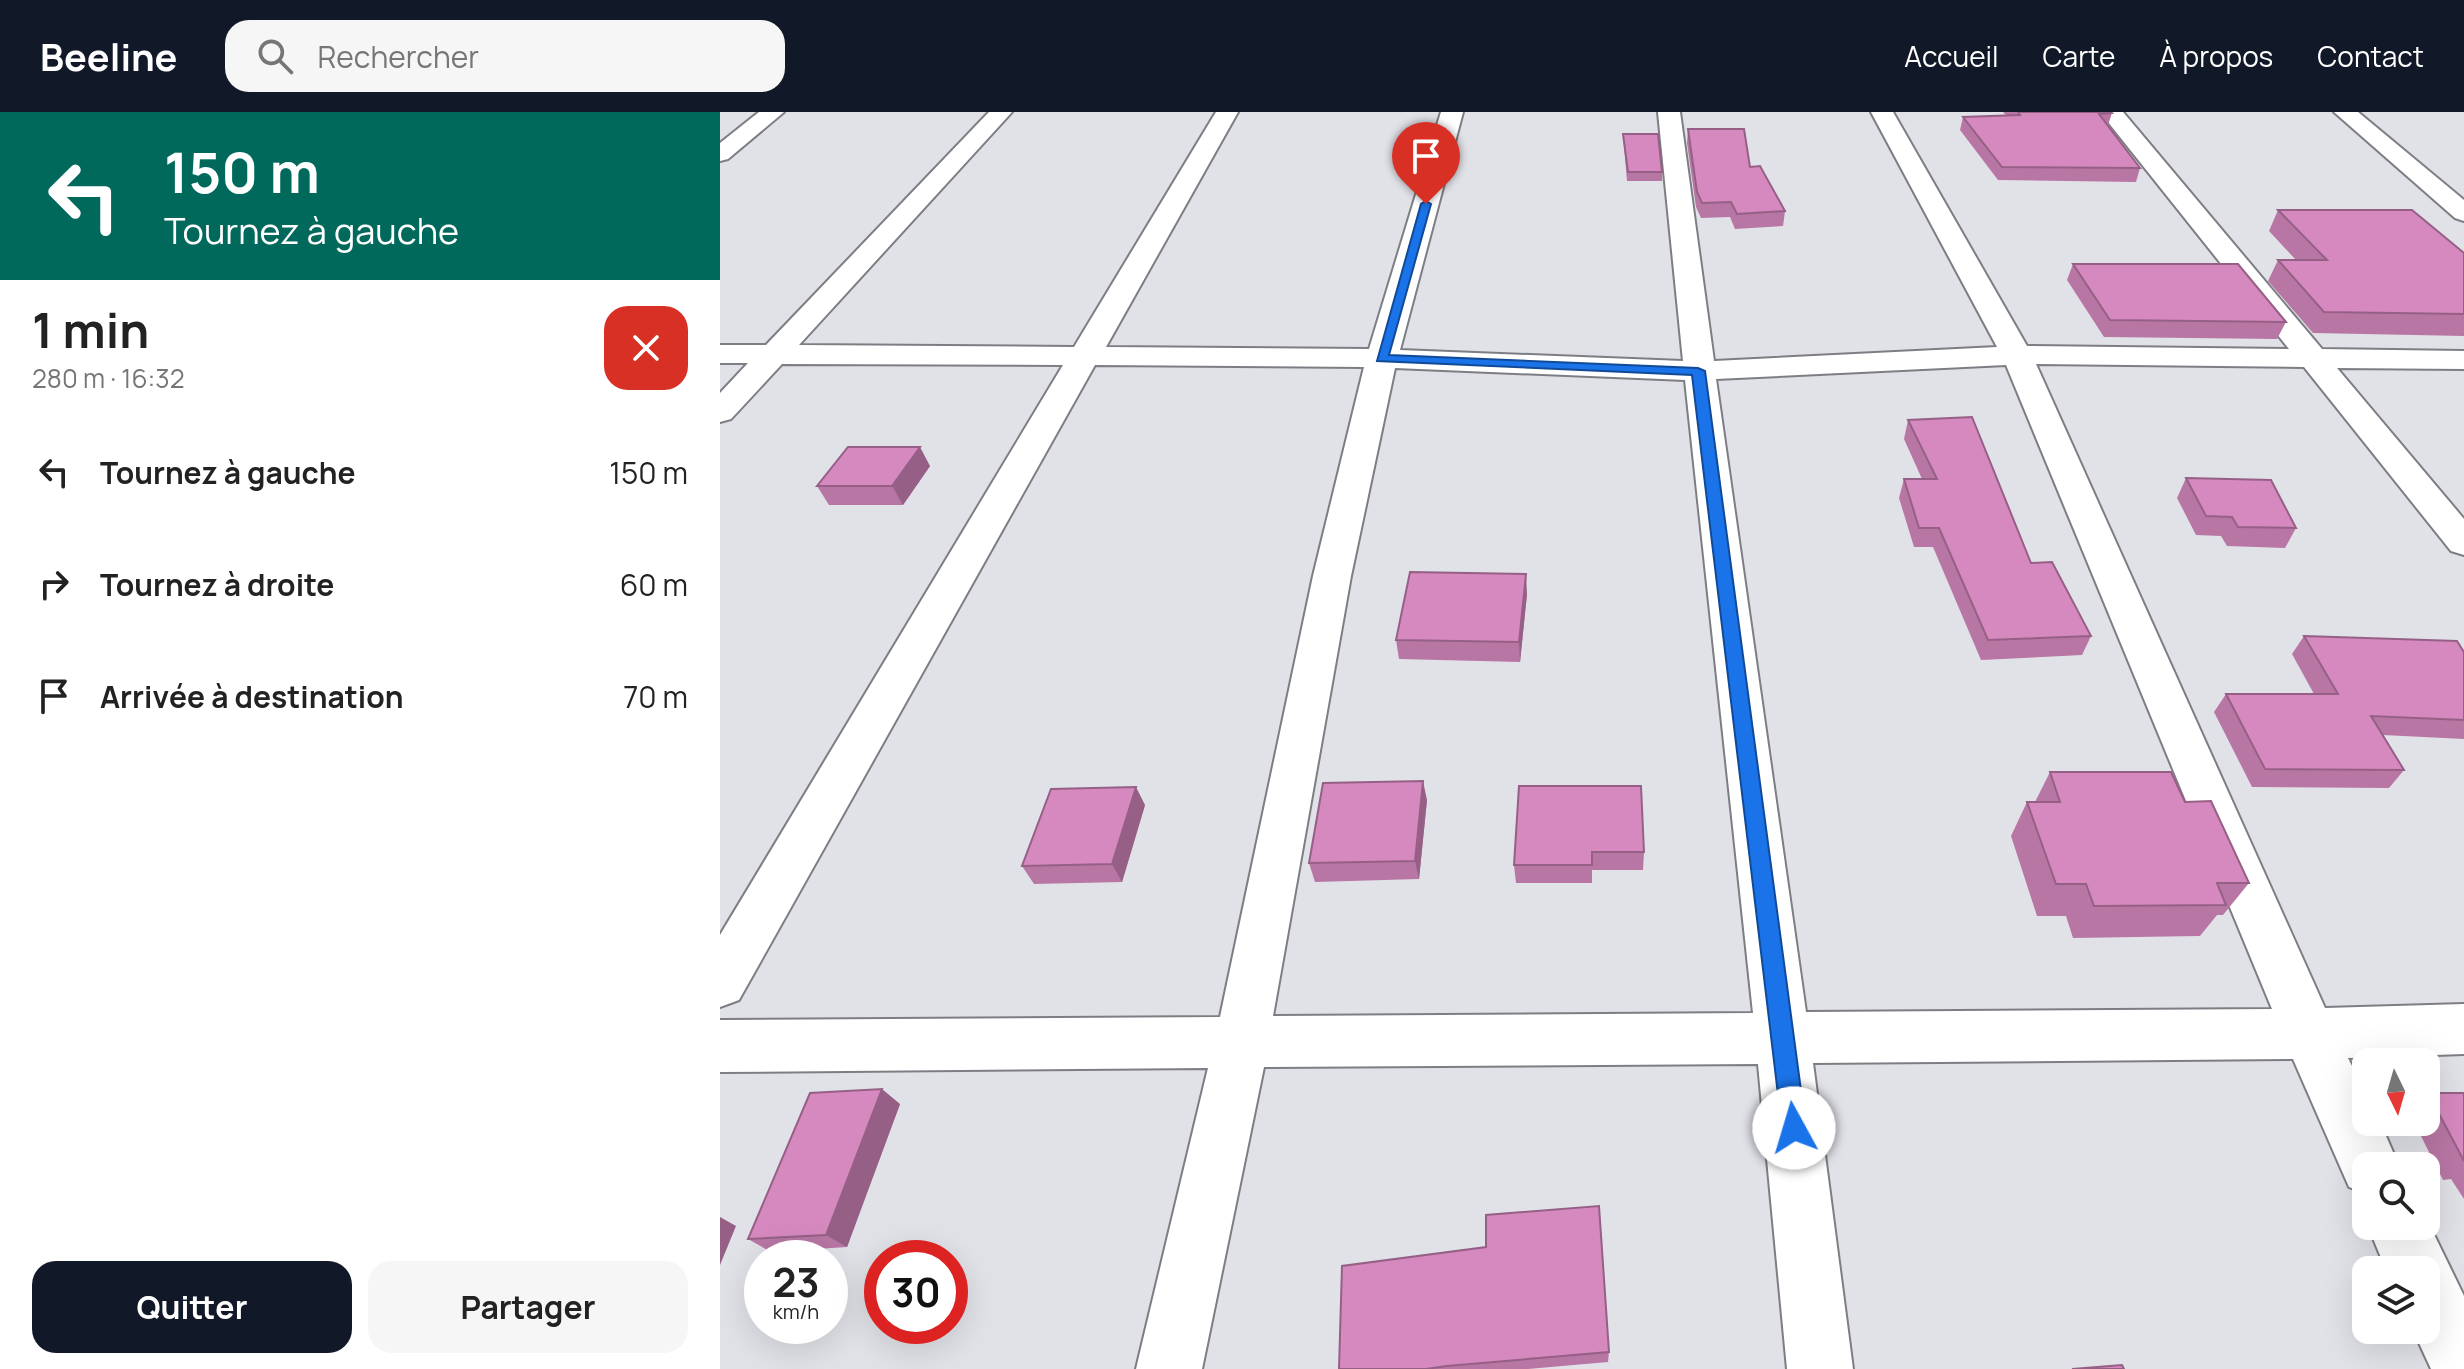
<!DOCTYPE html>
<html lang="fr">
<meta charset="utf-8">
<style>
body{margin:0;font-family:Manrope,sans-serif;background:#f6f6f6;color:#222;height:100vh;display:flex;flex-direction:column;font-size:30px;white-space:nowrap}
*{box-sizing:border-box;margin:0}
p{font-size:26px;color:#767676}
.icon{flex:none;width:44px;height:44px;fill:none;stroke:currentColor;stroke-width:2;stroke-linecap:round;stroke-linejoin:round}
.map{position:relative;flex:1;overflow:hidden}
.drawer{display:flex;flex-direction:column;background:#fff;width:720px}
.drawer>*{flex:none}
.top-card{background:#00695c;color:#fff;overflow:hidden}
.needle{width:52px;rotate:175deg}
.controls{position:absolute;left:1632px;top:936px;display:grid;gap:16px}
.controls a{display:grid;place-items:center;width:88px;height:88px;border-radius:16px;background:#fff;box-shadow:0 8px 32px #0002;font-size:40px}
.speed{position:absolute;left:24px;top:1128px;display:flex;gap:16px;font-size:40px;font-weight:700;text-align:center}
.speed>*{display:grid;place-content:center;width:104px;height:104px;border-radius:50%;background:#fff;box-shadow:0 8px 32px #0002;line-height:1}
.speed small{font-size:20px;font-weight:400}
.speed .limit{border:12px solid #d22;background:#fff;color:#111}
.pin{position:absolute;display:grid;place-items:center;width:68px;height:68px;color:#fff;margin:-82px -34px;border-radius:50% 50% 50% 0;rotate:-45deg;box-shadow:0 0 8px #0007}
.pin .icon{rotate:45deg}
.me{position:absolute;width:88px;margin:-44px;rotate:354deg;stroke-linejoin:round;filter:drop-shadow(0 0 6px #0008)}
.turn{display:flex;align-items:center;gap:28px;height:168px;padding:0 32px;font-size:36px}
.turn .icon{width:104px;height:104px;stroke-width:2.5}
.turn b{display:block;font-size:56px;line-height:68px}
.round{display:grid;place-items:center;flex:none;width:84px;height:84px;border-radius:24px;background:#f6f6f6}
.head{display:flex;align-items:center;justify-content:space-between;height:136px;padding:0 32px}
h1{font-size:48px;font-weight:700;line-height:60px}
.button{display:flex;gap:16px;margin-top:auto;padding:16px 32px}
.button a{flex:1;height:92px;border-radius:24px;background:#111827;color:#fff;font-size:32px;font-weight:700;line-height:92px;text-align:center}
.button a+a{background:#f6f6f6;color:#222}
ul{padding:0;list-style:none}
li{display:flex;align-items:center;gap:24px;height:112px;padding:0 32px}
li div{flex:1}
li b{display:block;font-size:30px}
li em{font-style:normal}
header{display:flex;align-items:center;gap:48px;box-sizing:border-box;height:112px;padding:0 40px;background:#111827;color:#fff}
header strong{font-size:38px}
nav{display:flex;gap:44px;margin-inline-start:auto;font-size:28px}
.search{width:560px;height:72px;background:#f6f6f6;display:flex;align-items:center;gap:20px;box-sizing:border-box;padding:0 28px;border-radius:24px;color:#767676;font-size:30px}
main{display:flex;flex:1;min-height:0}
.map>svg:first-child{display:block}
</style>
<header>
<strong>Beeline</strong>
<div class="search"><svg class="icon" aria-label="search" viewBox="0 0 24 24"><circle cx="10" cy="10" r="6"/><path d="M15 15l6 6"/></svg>Rechercher</div>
<nav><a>Accueil</a><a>Carte</a><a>À propos</a><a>Contact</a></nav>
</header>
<main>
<section class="drawer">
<div class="top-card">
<div class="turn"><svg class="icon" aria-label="left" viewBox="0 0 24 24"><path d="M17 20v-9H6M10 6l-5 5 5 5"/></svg><div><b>150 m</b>Tournez à gauche</div></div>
</div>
<div class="head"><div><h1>1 min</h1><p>280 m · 16:32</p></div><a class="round" style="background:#d93025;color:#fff"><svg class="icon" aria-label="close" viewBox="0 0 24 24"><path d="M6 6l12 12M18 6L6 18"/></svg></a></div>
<ul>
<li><svg class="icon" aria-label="left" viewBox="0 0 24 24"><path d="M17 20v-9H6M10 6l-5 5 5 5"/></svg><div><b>Tournez à gauche</b></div><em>150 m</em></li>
<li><svg class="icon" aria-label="right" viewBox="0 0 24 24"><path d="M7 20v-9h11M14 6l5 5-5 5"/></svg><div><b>Tournez à droite</b></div><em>60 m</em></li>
<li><svg class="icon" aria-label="arrive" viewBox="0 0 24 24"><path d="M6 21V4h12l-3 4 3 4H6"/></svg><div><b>Arrivée à destination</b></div><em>70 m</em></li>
</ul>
<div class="button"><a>Quitter</a><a>Partager</a></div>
</section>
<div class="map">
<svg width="1744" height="1257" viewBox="0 0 1744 1257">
<rect width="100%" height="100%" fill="#e1e2e8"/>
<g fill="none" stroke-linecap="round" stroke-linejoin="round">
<g stroke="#7d7e84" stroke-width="4">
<g id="street">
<path d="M39 0H64L8 47 0 49V31Z"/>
<path d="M269 0H292L79 233 354 235 496 0H518L386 235 649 237 721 0H743L680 238 963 249 938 0H960L994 249 1277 235 1151 0H1173L1307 234 1569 237 1380 0H1403L1602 237 1744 239V257L1617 256 1744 407V443L1731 439 1584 255 1316 252 1605 896 1744 892V942L1628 946 1646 982V1010H1660L1679 1054H1646V1082L1629 1075 1573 947 1093 951 1133 1257H1067L1038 952 544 955 482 1257H416L488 956 0 960V908L500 905 593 464 644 255 375 253 19 888 0 895V823L343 253 62 252 11 307 0 310V281L28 251H0V233H46ZM1286 253 1552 897 1086 900 996 267ZM675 256 965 268 1033 901 553 904 631 464Z"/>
<path d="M1614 0H1638L1744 88V109L1735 106Z"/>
<path d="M1706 1106 1744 1184V1257H1711L1693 1218H1706V1158H1666L1648 1114H1706Z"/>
</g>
</g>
<use href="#street" fill="#fff" fill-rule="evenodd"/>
</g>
<g fill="#b876a4">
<path d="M1283 0H1391L1392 1 1388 13 1420 56 1416 70 1278 68 1240 18 1243 5 1286 3Z"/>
<path d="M968 17 1030 55 1065 99 1063 114 1015 117 1010 105 981 106 976 95 967 31Z"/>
<path d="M903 22 942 60V69H907Z"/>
<path d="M1558 98 1744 141V224L1593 221 1548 169 1558 148H1576L1549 119Z"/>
<path d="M1353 152 1566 210 1557 227 1384 225 1347 168Z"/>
<path d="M1188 308 1311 451 1371 524 1362 543 1261 548 1213 435H1194L1179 386 1184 367H1202L1184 327Z"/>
<path d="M210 354 183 393H109L97 374Z"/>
<path d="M1466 366 1576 416 1565 436 1507 434 1501 424 1476 423 1457 386Z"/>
<path d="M807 482 800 550 679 547 676 528Z"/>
<path d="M1584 524 1744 540V627L1663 623 1684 658 1669 676 1532 675 1494 600 1506 582H1594L1572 542Z"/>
<path d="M1330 660 1465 690 1529 771 1503 803H1497L1480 824 1353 826 1346 804H1317L1291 724 1307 690H1315Z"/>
<path d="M799 674 924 740 923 758H872V771H796L794 753Z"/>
<path d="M707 688 699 767 595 770 589 751Z"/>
<path d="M425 693 402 770 314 772 302 754Z"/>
<path d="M1708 981H1744V1087L1731 1067 1723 1068 1694 1010H1706V982Z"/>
<path d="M180 992 127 1135 51 1140 28 1127Z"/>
<path d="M889 1240 888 1250 808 1257H619Z"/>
</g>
<g fill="#966086">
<path d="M200 335 210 354 183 393 172 374Z"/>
<path d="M806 462 807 482 800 550 799 530Z"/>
<path d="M703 669 707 688 699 767 695 749Z"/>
<path d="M416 675 425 693 402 770 392 752Z"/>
<path d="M162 977 180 992 127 1135 106 1123Z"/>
<path d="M0 1105 16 1114 0 1153Z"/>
</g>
<g fill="#d689bf" stroke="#966086" stroke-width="2">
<path d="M1298 0H1391L1392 1 1379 2 1420 56 1282 55 1243 5 1300 3Z"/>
<path d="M968 17H1024L1030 55 1040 54 1065 99 1017 102 1011 90 982 91 977 80Z"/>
<path d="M903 22H938L942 60H908Z"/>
<path d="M1558 98H1692L1744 141V202L1604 200 1558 148H1607Z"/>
<path d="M1353 152H1518L1566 210 1390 208Z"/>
<path d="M1252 305 1311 451 1332 450 1371 524 1268 528 1219 416H1199L1184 367H1217L1188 308Z"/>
<path d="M128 335H200L172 374H97Z"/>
<path d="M1466 366 1551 368 1576 416 1518 415 1512 405 1486 404Z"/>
<path d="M690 460 806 462 799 530 676 528Z"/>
<path d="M1584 524 1737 529 1744 540V608L1651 604 1684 658 1545 657 1506 582H1618Z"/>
<path d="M1330 660H1451L1465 690 1491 689 1529 771H1497L1506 793 1374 794 1366 772H1336L1307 690H1340Z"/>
<path d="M703 669 695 749 589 751 603 671Z"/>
<path d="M799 674H921L924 740H872V753H794Z"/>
<path d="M416 675 392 752 302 754 331 677Z"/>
<path d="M162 977 106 1123 28 1127 90 981Z"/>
<path d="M1708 981H1744V1049Z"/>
<path d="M879 1094 889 1240 727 1254 706 1257H619L622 1154 766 1135V1103Z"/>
<path d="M1402 1253 1404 1257H1352Z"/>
</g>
<path fill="#1a73e8" stroke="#114b97" stroke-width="2" d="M706 89 711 92 669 243 978 256 985 259 1086 1016 1083 1024 1074 1028 1066 1024 1062 1016 972 263 657 249 701 92Z"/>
</svg>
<div class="controls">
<a><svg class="needle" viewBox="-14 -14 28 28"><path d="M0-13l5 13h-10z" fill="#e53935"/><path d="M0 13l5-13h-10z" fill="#767676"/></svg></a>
<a><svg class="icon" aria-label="search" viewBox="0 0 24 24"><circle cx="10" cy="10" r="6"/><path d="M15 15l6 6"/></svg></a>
<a><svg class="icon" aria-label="layers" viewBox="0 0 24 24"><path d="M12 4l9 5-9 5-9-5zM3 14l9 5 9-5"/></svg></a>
</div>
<div class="speed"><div>23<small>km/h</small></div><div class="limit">30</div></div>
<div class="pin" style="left:706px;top:92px;background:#d93025"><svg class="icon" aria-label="arrive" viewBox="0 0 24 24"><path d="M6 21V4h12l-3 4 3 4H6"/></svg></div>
<svg class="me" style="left:1074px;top:1016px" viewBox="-20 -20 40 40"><circle r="19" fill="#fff"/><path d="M0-13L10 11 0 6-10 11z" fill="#1a73e8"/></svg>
</div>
</main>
